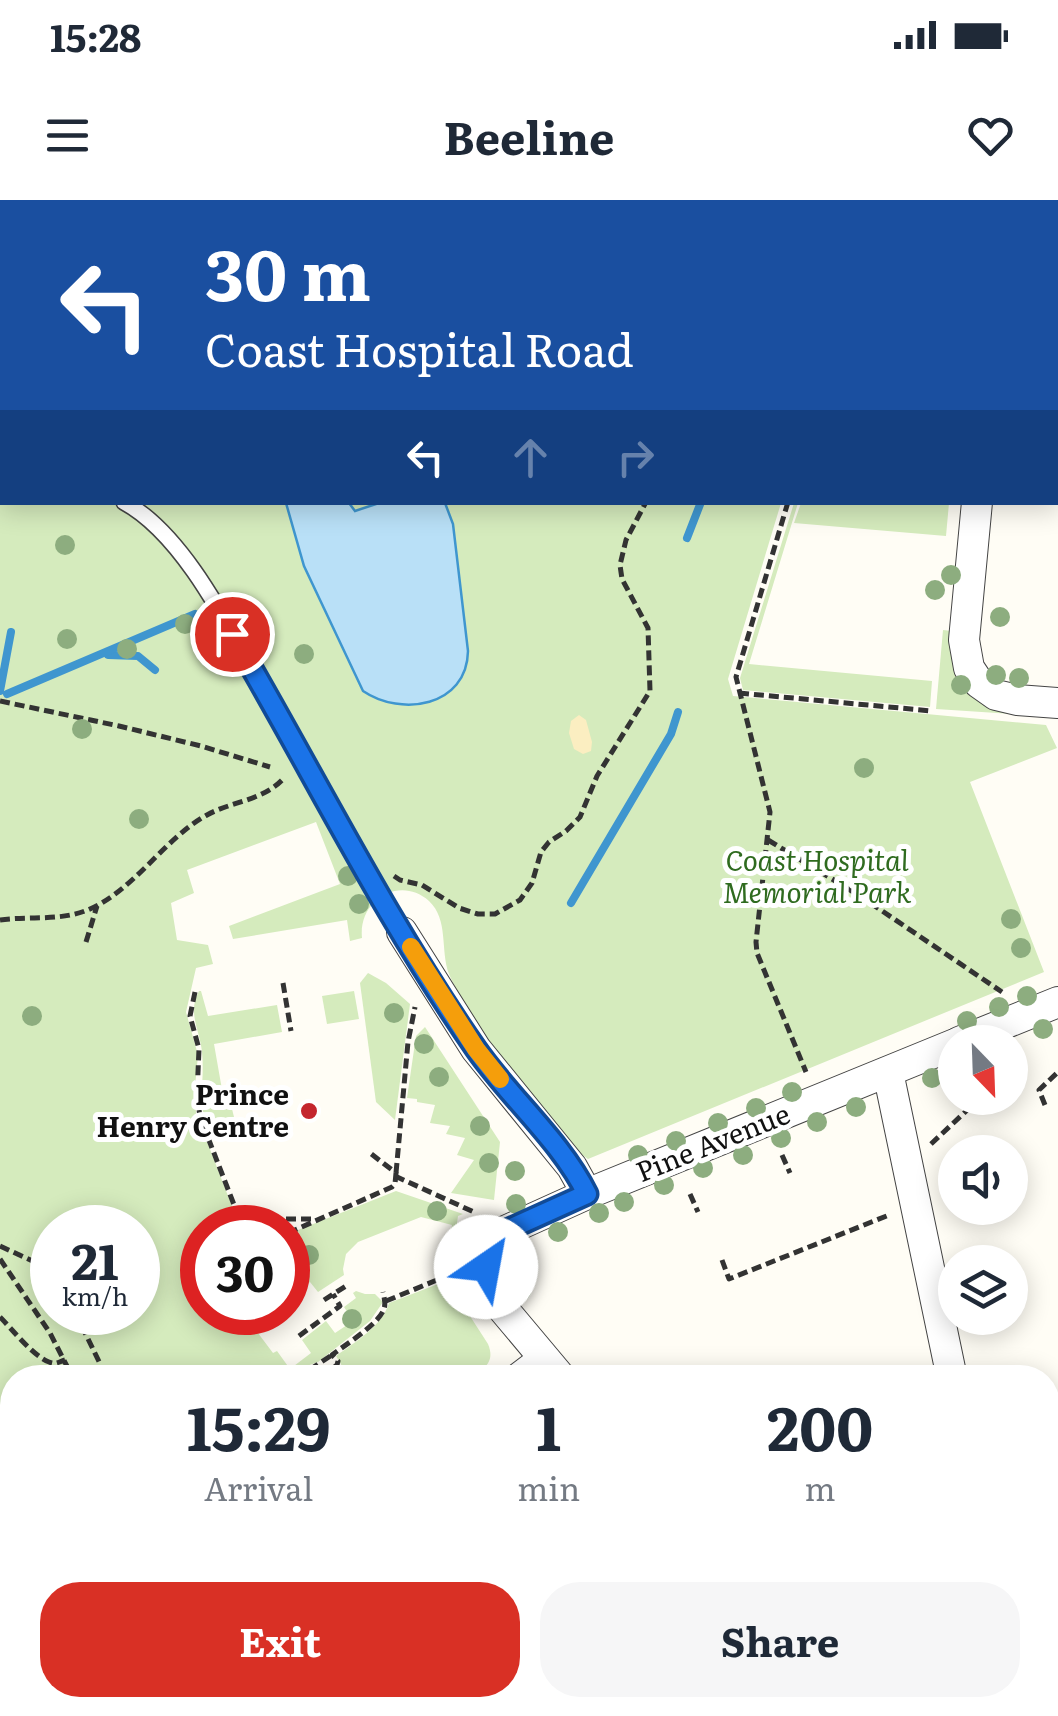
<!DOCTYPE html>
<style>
body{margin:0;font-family:Literata,serif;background:#f6f6f7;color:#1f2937;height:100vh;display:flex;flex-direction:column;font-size:38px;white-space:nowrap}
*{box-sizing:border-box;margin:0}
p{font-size:32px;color:#747a83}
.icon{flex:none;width:55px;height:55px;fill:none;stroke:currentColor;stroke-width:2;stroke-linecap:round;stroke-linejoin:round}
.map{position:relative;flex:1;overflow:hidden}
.side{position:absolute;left:0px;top:1165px;width:1060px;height:352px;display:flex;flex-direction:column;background:#fff;border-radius:40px 40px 0 0;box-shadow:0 5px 25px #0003}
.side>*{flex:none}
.top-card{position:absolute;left:0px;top:0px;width:1060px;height:305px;box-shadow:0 5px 25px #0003;background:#1a4fa0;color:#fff;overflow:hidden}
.needle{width:65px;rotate:157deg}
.buttons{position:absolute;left:938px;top:825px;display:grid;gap:20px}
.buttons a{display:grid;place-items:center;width:90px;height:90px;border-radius:50%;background:#fff;box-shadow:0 5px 25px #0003;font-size:50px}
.speed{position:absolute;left:30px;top:1005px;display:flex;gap:20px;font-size:50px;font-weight:700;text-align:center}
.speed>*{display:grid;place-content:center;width:130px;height:130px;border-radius:50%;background:#fff;box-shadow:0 5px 25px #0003;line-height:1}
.speed small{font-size:25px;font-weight:400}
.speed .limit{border:15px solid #d22;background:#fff;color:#111}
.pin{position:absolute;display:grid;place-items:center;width:85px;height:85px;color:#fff;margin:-42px;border:5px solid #fff;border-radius:50%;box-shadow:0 2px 10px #0007}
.me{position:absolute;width:110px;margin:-55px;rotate:33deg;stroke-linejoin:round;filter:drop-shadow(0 0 8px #0008)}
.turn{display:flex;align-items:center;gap:35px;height:210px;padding:0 40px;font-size:45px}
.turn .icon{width:130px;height:130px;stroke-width:2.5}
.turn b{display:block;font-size:70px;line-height:85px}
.lanes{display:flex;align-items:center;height:95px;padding:0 40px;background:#0003;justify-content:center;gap:50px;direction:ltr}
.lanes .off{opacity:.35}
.eta{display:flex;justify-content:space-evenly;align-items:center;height:170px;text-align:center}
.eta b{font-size:60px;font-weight:700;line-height:70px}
.button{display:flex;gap:20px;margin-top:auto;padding:20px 40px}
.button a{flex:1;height:115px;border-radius:40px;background:#d93025;color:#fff;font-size:40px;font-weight:700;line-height:115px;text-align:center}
.button a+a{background:#f6f6f7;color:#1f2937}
.status{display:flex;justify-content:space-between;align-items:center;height:70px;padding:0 50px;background:#fff;direction:ltr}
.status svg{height:28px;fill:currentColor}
header{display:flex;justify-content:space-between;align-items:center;height:130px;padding:0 40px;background:#fff;font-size:45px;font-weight:700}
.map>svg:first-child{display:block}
</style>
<div class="status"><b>15:28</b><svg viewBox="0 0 49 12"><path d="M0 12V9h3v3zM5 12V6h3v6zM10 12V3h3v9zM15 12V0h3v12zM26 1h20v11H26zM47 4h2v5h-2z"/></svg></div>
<header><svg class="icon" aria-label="menu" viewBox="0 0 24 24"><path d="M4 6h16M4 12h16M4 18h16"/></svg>Beeline<svg class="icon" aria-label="heart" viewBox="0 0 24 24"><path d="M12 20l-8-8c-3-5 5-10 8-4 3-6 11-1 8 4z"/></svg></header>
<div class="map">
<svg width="1058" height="1516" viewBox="0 0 1058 1516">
<rect width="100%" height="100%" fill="#fffdf5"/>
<g fill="#d5ebbd" fill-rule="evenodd">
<path d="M0 0H873L872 2H2V302L781 303 728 479 733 496 1046 525 1057 548 970 582 1044 772 588 959 581 954C544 910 506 868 475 821 466 805 456 791 449 774 440 750 449 720 429 701 400 675 358 700 362 738L350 741 347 720 233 739 229 726 340 684 316 622 187 670 194 693 171 703 177 740 208 745 213 764 196 768 186 812 198 855 195 887 196 913 240 1027 202 1028V1112L269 1113 252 1125 273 1153 277 1151 290 1169 311 1153 302 1140 326 1121 335 1133 353 1121 344 1107 356 1098 353 1093 356 1091 365 1094H375L383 1102 370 1121 318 1162 284 1174 281 1172V1177L12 1178V1394L0 1366ZM52 1028H138V1112H52Z"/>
<path d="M798 303 749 464 932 481 930 507 743 490 740 478 794 303Z"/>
<path d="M801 303H949L946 336 794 323Z"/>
<path d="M943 430 952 431 1012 514 936 509Z"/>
<path d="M368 773 386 783 410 804 395 920 376 902 360 783Z"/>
<path d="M199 791H201L208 816 277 805 282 832 214 844 224 901H230L235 921 208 930C197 903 205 880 202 852 200 830 187 813 199 791Z"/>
<path d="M354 791 359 819 327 824 322 796Z"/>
<path d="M425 827 500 942 494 1000 451 993 474 960 457 955 465 938 446 934 450 926 430 923 435 905 417 902V899L407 898 416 836Z"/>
<path d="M396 991 463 1014 458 1016 452 1059 447 1058 452 1025 421 1017 358 1042 346 1054 343 1069 344 1075 318 1092 310 1082 288 1099V1037L298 1030Z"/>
<path d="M438 1084 450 1085 488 1144C495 1161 486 1167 473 1177H327L342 1166 336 1156C355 1142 382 1126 389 1103Z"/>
<path d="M43 1505H301L312 1516H53Z"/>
</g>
<g fill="#fbeec1">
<path d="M579 515 586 520 592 542 591 551 583 554 574 549 569 533 571 521Z"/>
<path d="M0 1366 12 1392V1505H43L52 1514 3 1516 0 1512Z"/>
</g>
<path fill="#b9e0f7" stroke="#3f96cf" stroke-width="2.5" d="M286 303H349L355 311 379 303H445L453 324 468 451C467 507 401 517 363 491L304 366Z"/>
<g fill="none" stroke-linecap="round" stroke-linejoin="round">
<g stroke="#3f96cf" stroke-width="8">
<path d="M673 2 676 0"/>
<path d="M687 338 701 302"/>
<path d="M108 455 138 456 155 470"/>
<path d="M0 491 11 432"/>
<path d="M7 494 195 414"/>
<path d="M571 703 671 534 678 512"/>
</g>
<g stroke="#444" stroke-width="18">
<g id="service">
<path d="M0 141H2"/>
<path d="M0 284H2"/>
<path d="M124 302C185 335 231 432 265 491 312 571 356 652 402 732"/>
</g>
</g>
<g stroke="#444" stroke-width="32">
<g id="minor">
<path d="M910 2 911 0"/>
<path d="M977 302 964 440 969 468 979 483 996 495 1017 500 1058 503"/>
<path d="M402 732 476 849 572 967 587 994"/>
<path d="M959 842 1058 802"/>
<path d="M888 872 952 1178"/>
<path d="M519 1178 544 1159"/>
<path d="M561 1178 504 1110 490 1086 487 1076 488 1056 503 1032 587 994 955 844"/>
<path d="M1048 1414 1050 1429 1048 1453"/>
<path d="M1048 1481 1058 1483"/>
</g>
</g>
<g stroke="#333" stroke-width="5" stroke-dasharray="10 5" stroke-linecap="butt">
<path d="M722 2V0"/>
<path d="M788 302 736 477 770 612 756 742 757 753 806 872"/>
<path d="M739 493 932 511"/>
<path d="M0 501 119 526 201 546 270 567"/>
<path d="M768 640 860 696 1002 792"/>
<path d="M394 676 400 680 422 685 459 708 478 714H495L520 700 532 683 541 652 549 642 566 631 580 617 597 576 650 491 648 428 622 379 620 365 626 340 646 302"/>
<path d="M0 720C28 716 58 721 85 711 133 693 163 639 207 615 232 601 263 601 284 578"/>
<path d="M86 742 97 706"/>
<path d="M283 783 291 831"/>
<path d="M195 792 190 816 199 849 197 895 200 917 243 1028"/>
<path d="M1010 869 1024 856"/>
<path d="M1045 905 1039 890 1058 872"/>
<path d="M931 944 980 898"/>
<path d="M782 955 790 973"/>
<path d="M396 973 408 842 415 807"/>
<path d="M395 976 476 1013"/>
<path d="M690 994 698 1012"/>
<path d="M241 1019H313"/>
<path d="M288 1033 392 987 395 984 396 973 370 953"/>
<path d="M0 1046 52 1070"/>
<path d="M0 1059 50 1133 73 1178"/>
<path d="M722 1060 729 1079 889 1015"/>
<path d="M324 1100 349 1084"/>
<path d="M386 1101 437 1080H454"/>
<path d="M75 1112 107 1178"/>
<path d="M0 1117C12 1129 33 1156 49 1162 56 1165 58 1162 65 1160"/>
<path d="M299 1136 340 1106 333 1094"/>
<path d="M297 1178 332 1155"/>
<path d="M321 1178 337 1165 338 1161 332 1155C346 1144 378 1125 384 1109 386 1104 384 1097 383 1092"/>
<path d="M1048 1280 1058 1279"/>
<path d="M2 1371 7 1387 12 1396"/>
<path d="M7 1414 12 1407"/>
<path d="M11 1426 12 1427"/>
<path d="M245 1505 254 1516"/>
</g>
<use href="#service" stroke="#fff" stroke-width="15"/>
<use href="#minor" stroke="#fff" stroke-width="30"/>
</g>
<g fill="#8dad7f">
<circle cx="65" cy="345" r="10"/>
<circle cx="951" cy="375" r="10"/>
<circle cx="935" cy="390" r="10"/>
<circle cx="1000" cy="417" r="10"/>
<circle cx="185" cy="424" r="10"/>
<circle cx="207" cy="431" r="10"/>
<circle cx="67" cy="439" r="10"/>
<circle cx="127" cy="449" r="10"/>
<circle cx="304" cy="454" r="10"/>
<circle cx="996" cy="475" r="10"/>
<circle cx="1019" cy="478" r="10"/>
<circle cx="961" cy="485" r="10"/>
<circle cx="82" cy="529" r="10"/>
<circle cx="864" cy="568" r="10"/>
<circle cx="139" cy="619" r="10"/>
<circle cx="348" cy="676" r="10"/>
<circle cx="359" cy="704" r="10"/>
<circle cx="1011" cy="719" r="10"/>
<circle cx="1021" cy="748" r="10"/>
<circle cx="1027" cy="796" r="10"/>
<circle cx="999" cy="807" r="10"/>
<circle cx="394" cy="813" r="10"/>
<circle cx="32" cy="816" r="10"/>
<circle cx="967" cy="821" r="10"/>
<circle cx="1043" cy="829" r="10"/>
<circle cx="424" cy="844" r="10"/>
<circle cx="439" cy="877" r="10"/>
<circle cx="932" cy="878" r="10"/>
<circle cx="792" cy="892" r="10"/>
<circle cx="856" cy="907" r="10"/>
<circle cx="756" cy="908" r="10"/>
<circle cx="817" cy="922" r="10"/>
<circle cx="718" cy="923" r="10"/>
<circle cx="480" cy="926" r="10"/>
<circle cx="781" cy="938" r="10"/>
<circle cx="676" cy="941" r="10"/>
<circle cx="638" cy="955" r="10"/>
<circle cx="743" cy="955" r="10"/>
<circle cx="489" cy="963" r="10"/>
<circle cx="703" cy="968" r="10"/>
<circle cx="515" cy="971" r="10"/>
<circle cx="664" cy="985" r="10"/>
<circle cx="624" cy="1002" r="10"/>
<circle cx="516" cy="1004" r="10"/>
<circle cx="437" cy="1011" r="10"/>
<circle cx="599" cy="1013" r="10"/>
<circle cx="558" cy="1032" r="10"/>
<circle cx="518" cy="1051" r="10"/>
<circle cx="309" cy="1055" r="10"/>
<circle cx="521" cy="1091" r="10"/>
<circle cx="352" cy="1119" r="10"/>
</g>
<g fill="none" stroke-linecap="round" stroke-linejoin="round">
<g stroke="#114b97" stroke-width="25">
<path id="route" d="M232 434C313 572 384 717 476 849 510 898 561 941 587 994L503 1032 491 1049 486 1067"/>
</g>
<use href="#route" stroke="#1a73e8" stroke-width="18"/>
<path stroke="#f59e0b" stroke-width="18" d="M411 747 476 849 500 879"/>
</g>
<circle fill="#c4262e" stroke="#fff" stroke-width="4" cx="309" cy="911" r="10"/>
<g text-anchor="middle" stroke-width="10" stroke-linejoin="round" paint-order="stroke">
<g font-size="28" font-style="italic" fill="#2f6b1f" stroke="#fff">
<text x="817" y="671">Coast Hospital<tspan x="817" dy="32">Memorial Park</tspan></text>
</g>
<g font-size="28" font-weight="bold" fill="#111" stroke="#fff" text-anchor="end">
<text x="289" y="905">Prince<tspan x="289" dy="32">Henry Centre</tspan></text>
</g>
<g font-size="28" fill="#111" stroke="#fff">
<text transform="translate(713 943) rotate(-22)" y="10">Pine Avenue</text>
</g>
</g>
</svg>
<div class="buttons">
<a><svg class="needle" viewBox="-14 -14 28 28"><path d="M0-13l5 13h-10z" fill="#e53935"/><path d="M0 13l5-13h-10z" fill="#747a83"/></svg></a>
<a><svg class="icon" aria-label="sound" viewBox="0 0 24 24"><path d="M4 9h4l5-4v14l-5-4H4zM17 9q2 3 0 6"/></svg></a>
<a><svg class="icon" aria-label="layers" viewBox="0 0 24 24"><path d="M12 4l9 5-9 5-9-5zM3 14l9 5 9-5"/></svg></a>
</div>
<div class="speed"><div>21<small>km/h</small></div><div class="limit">30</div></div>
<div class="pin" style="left:232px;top:434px;background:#d93025"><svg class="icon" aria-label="arrive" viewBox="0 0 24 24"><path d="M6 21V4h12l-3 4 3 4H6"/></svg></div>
<svg class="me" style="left:486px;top:1067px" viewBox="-20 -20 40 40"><circle r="19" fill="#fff"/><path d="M0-13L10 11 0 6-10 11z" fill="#1a73e8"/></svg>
<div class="top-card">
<div class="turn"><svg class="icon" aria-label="left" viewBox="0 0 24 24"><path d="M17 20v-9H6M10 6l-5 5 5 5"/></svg><div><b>30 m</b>Coast Hospital Road</div></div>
<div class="lanes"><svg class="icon" aria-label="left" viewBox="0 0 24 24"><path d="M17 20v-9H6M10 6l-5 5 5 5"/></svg><svg class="icon off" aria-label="ahead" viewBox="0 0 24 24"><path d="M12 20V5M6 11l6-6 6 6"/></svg><svg class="icon off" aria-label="right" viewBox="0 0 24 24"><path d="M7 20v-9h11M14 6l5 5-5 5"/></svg></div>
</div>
<section class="side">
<div class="eta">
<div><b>15:29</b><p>Arrival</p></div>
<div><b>1</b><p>min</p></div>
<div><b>200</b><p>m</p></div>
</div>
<div class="button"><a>Exit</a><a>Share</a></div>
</section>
</div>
